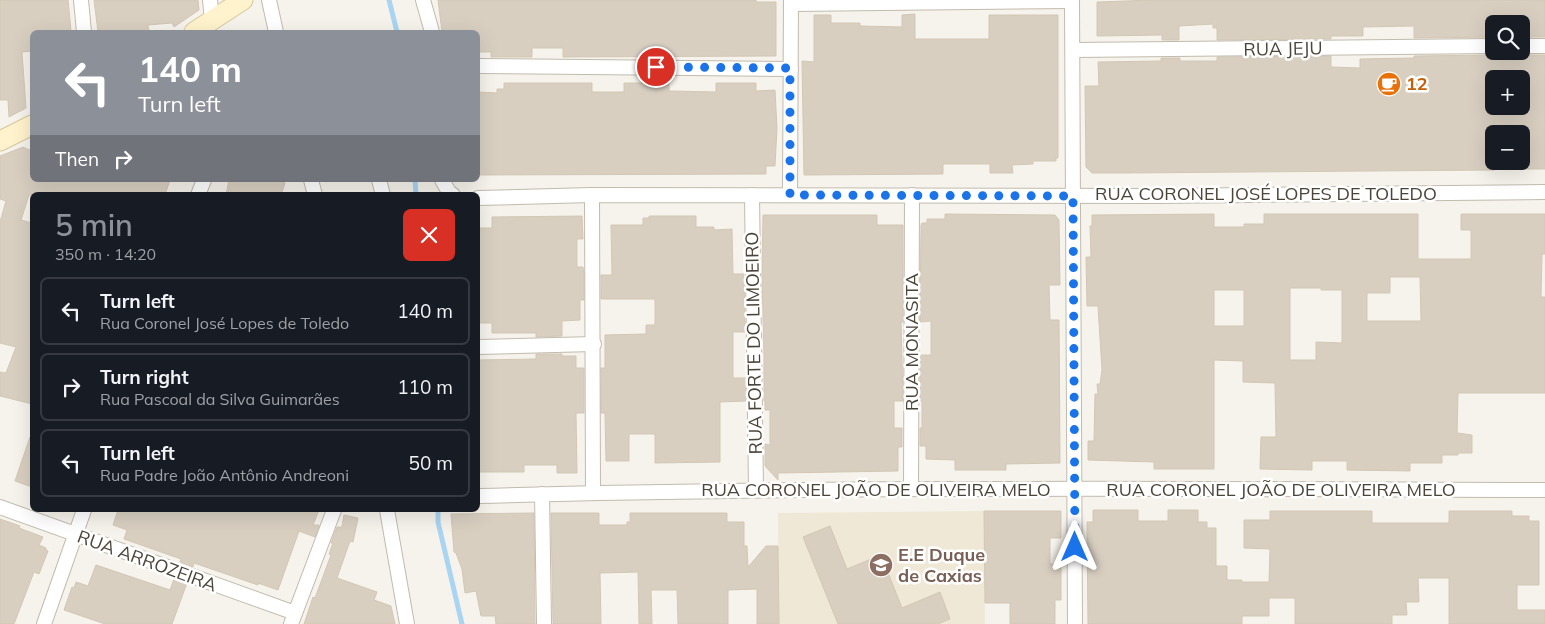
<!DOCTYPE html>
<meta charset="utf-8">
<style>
body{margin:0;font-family:Mulish,sans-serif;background:#20242c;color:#f1f3f6;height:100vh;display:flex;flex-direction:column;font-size:19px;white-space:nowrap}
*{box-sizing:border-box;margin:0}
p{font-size:16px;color:#9ea1a6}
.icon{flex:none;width:28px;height:28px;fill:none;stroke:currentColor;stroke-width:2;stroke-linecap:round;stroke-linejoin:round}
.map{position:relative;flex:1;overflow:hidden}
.panel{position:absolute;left:30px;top:192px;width:450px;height:320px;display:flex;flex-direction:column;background:#171b24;border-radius:8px;box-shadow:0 5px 20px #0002}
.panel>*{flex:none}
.guide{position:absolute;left:30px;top:30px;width:450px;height:152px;border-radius:8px;box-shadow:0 5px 20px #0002;background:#8c9099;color:#fff;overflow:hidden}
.fabs{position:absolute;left:1485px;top:15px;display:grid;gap:10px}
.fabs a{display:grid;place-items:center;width:45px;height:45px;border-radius:8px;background:#171b24;box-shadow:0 5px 20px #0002;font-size:25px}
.pin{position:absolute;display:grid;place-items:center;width:42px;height:42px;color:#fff;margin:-21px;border:2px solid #fff;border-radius:50%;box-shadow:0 1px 5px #0007}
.me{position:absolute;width:55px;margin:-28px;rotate:0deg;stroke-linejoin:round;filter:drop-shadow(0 0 4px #0008)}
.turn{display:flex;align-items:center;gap:18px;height:105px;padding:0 25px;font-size:22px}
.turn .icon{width:65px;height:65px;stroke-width:2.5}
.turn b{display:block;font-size:35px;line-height:42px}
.then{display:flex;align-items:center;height:48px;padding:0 25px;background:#0003;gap:10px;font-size:19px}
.round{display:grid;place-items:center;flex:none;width:52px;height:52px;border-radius:8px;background:#20242c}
.headline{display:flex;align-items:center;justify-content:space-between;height:85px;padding:0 25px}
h1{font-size:30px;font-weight:600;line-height:38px;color:#8c9099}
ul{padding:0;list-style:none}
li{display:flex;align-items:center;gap:15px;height:68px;margin:0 10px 8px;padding:0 15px;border:2px solid #363941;border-radius:8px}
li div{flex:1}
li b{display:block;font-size:19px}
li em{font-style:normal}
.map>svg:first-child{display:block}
</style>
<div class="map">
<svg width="1545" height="624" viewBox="0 0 1545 624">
<rect width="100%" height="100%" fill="#f6f3ec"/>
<path fill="#efe8d6" d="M984 511 985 624H779L778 513Z"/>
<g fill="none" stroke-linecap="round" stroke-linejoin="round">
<g stroke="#a9d4f2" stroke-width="5">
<path d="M389 0 397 32"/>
<path d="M415 180 416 195"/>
<path d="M438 510V522L462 624"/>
</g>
</g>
<g fill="#d8cfc1" stroke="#d3c7b4" fill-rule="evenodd">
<path d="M0 0H68L70 20 71 32H32V51L22 52 26 108 9 117 8 100H0Z"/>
<path d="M94 0H198L199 10 174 27 172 23 148 25 149 32H98Z"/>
<path d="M438 0H756V2H776V56L563 57V48H532V57H491V52H478V32H442Z"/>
<path d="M1153 0H1545V37H1521V24H1494V37L1414 38V26L1363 27V36H1331V39L1217 40V28H1213V24L1179 26V40H1162V35L1097 36V2Z"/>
<path d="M915 14V39H989V15H1058V158H1056V161H1033V164L1012 165 1013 173H990V164H943V174L804 175 802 61 814 62V15H831V23H860V26L902 27V15Z"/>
<path d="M1494 55V57H1521V55H1545V169H1525L1524 134H1494V170L1125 173H1092L1086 167 1085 86H1099L1098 62 1161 61V58H1180V61H1217V57L1331 56V67L1360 68V59L1414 58V56ZM1494 79H1521V106H1494Z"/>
<path d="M504 83H592V92H624V83H669V91L716 92V83H756V91L775 90 777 128 775 166H766V174L478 175V92L497 93V89H504Z"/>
<path d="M23 147 32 151V180H170L165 195H29L21 220 32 223V404L0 396V372L6 373 16 347 0 343V222L6 201 0 199V156Z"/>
<path d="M229 180H277L285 183 281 195H226Z"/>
<path d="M945 214 1055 215 1059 220 1060 285H1049L1050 320H1059L1060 463 1006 464V470H955V460L926 459V446H920V428H922V401H920V355H931V321L920 322 921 225 922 223H927V219H945Z"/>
<path d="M1214 214V227H1244V224H1264V214H1418V259H1471V230H1461V214H1545V254H1542L1541 297H1545V393H1458L1457 433 1472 435V453H1458V455H1442V463H1410V471L1347 470V461H1312V470L1260 469 1261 437H1276L1275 383 1243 382V361L1214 360V469H1154V462L1088 460V441H1094L1095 394H1098L1097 384H1100L1102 370 1098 306H1087L1086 257H1091L1090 226H1092V215ZM1390 277H1420L1421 321H1367V293H1390ZM1290 288H1321V290H1342V343L1316 342V360H1290ZM1214 290H1244V326H1214Z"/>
<path d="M763 215H877V225H903V322H901L903 401H894V428H902V447H898V471L778 473V480L765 466V444L770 445V410H765V401H764V356L762 274Z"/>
<path d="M582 216 583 239H577V267H583L584 275V300H580V320L562 321V336L536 337V333H492V323H478V228H492V217Z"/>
<path d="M649 216H696V227H714V230L732 229 733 274H744L745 332H733V378H746V401L720 402V462L655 463V434H629V461H606L605 413H601V368H605V335L646 334V325H655V299H601V275H612L611 225H643V218H649Z"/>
<path d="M536 354H562V356H576V368H584V413H576L577 473H557V465H524V472H478V360L536 359Z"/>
<path d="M30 437 32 438V487L15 481Z"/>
<path d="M118 510H319L313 525H319L315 537 299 531 278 590 258 583V585L194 563 193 567 180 562 181 559 124 539 127 530 113 525Z"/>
<path d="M1093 510H1138V521H1168V510H1198V522H1207V528H1216V566H1227V580H1242V582H1269L1270 549 1244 548V520H1270V511H1372V523H1449V511H1512V516H1529V521H1539V585H1517V610H1545V624H1449V578H1418L1419 602H1406L1407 615H1392V624H1295V598H1269V616H1242V624H1088L1087 522H1093Z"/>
<path d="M984 511H1061V538H1050V564H1061V600H1055V624H1010V603H985Z"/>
<path d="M534 513 535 624H496L495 616H481L476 591 465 593 462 569 456 553 454 552 451 514Z"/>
<path d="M551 513H599V525H627V522H630V513H727V522H744V546H747L748 567 766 546H778L779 624H757V589L728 590V624H678L677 590H651L652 624H639L638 572 600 573 601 624H553Z"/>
<path d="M344 515 358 518 353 542 350 541 337 578 377 592 374 600 391 606 395 624H304L313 597 315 598 331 555 329 554 333 543H331L337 527H342Z"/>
<path d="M0 519 20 526 19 528 43 537 39 545 46 548V550L48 551 39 574 34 572 14 624H0Z"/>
<path d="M830 526 847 569 881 555 902 608 940 592 950 619 938 624H838L803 537Z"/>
<path d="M96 565 170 590 174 579 187 583 172 624H105L64 610 72 587 74 588 76 582 88 586Z"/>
</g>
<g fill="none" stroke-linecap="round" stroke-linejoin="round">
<g stroke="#c2bbae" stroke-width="16">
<g id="minor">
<path d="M81 0 84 32"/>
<path d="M210 0 212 21"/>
<path d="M269 0 276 32"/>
<path d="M423 0 432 32"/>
<path d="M1072 0 1075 624"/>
<path d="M791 4 1072 1"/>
<path d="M1521 46H1545"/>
<path d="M1073 50 1494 46"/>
<path d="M478 66 791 69"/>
<path d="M311 180 315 195"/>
<path d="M379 180 383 195"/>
<path d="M442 180 449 192 453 195"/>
<path d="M198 195 204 180"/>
<path d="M592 195 593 493"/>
<path d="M752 195 756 490"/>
<path d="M790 195 791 0"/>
<path d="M478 198 592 195 1157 196 1545 192"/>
<path d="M478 347 594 344"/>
<path d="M911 489 912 195"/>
<path d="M542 494 544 624"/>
<path d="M478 496C833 486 1189 489 1545 490"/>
<path d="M0 507 295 613"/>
<path d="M387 510 407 624"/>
<path d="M44 624 84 510"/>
<path d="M291 624 334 510"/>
</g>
</g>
<g stroke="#d6c79b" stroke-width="21">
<g id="secondary">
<path d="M194 32 243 0"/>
<path d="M0 141 32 125"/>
</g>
</g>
<use href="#minor" stroke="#fff" stroke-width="14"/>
<use href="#secondary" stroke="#fff3cd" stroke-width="19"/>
</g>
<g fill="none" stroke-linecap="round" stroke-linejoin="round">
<path stroke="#1a73e8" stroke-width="9" stroke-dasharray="0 16.2" d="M656 67 790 68V195L1073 196 1075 547"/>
</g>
<defs>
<g id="cafe-disc" transform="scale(1.25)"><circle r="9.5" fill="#e8710a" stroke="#fff"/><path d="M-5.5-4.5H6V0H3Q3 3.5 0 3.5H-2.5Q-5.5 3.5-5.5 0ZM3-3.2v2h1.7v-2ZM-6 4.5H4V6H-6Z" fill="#fff"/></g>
<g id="school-disc" transform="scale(1.25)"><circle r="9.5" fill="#8d6e63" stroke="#fff"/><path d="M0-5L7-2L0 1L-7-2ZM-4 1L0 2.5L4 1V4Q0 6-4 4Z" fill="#fff"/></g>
</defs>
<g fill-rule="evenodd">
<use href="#cafe-disc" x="1389" y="84"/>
<use href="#school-disc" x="881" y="565"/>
</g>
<g text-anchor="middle" stroke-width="5" stroke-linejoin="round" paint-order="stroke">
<g font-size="18" fill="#4b4439" stroke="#fff">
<text transform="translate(1283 49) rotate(-1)" y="6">RUA JEJU</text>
<text x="1266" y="200">RUA CORONEL JOSÉ LOPES DE TOLEDO</text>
<text transform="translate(912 342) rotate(-90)" y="6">RUA MONASITA</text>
<text transform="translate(754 343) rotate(-91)" y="6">RUA FORTE DO LIMOEIRO</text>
<text x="876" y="496">RUA CORONEL JOÃO DE OLIVEIRA MELO</text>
<text x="1281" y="496">RUA CORONEL JOÃO DE OLIVEIRA MELO</text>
<text transform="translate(147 561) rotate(20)" y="6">RUA ARROZEIRA</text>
</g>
<g font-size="18" font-weight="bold" fill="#c56008" stroke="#fff" text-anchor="start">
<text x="1406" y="90">12</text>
</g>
<g font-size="18" font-weight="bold" fill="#785e54" stroke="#fff" text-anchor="start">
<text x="898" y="561">E.E Duque<tspan x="898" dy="21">de Caxias</tspan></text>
</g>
</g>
</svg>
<div class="fabs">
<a><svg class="icon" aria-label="search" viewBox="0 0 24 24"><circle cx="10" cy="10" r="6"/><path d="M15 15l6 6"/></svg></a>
<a>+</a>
<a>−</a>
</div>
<div class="pin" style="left:656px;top:67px;background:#d93025"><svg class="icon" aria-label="arrive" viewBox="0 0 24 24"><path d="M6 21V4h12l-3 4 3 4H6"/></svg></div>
<svg class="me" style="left:1075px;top:547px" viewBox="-20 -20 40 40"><path d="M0-17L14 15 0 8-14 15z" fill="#1a73e8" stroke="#fff" stroke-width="4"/></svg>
<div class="guide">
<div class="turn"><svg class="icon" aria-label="left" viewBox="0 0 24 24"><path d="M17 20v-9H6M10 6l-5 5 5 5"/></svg><div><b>140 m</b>Turn left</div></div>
<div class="then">Then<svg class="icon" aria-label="right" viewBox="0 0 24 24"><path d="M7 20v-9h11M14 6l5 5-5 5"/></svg></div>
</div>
<section class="panel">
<div class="headline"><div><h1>5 min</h1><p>350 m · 14:20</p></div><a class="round" style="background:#d93025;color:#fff"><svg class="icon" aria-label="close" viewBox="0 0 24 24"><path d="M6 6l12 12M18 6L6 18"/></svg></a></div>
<ul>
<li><svg class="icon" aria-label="left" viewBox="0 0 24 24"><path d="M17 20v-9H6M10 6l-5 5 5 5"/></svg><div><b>Turn left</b><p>Rua Coronel José Lopes de Toledo</p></div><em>140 m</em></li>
<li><svg class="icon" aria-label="right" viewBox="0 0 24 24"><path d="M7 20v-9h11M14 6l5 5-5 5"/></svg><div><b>Turn right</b><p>Rua Pascoal da Silva Guimarães</p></div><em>110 m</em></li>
<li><svg class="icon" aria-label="left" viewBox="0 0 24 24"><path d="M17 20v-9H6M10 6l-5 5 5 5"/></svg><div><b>Turn left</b><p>Rua Padre João Antônio Andreoni</p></div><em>50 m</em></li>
</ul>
</section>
</div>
